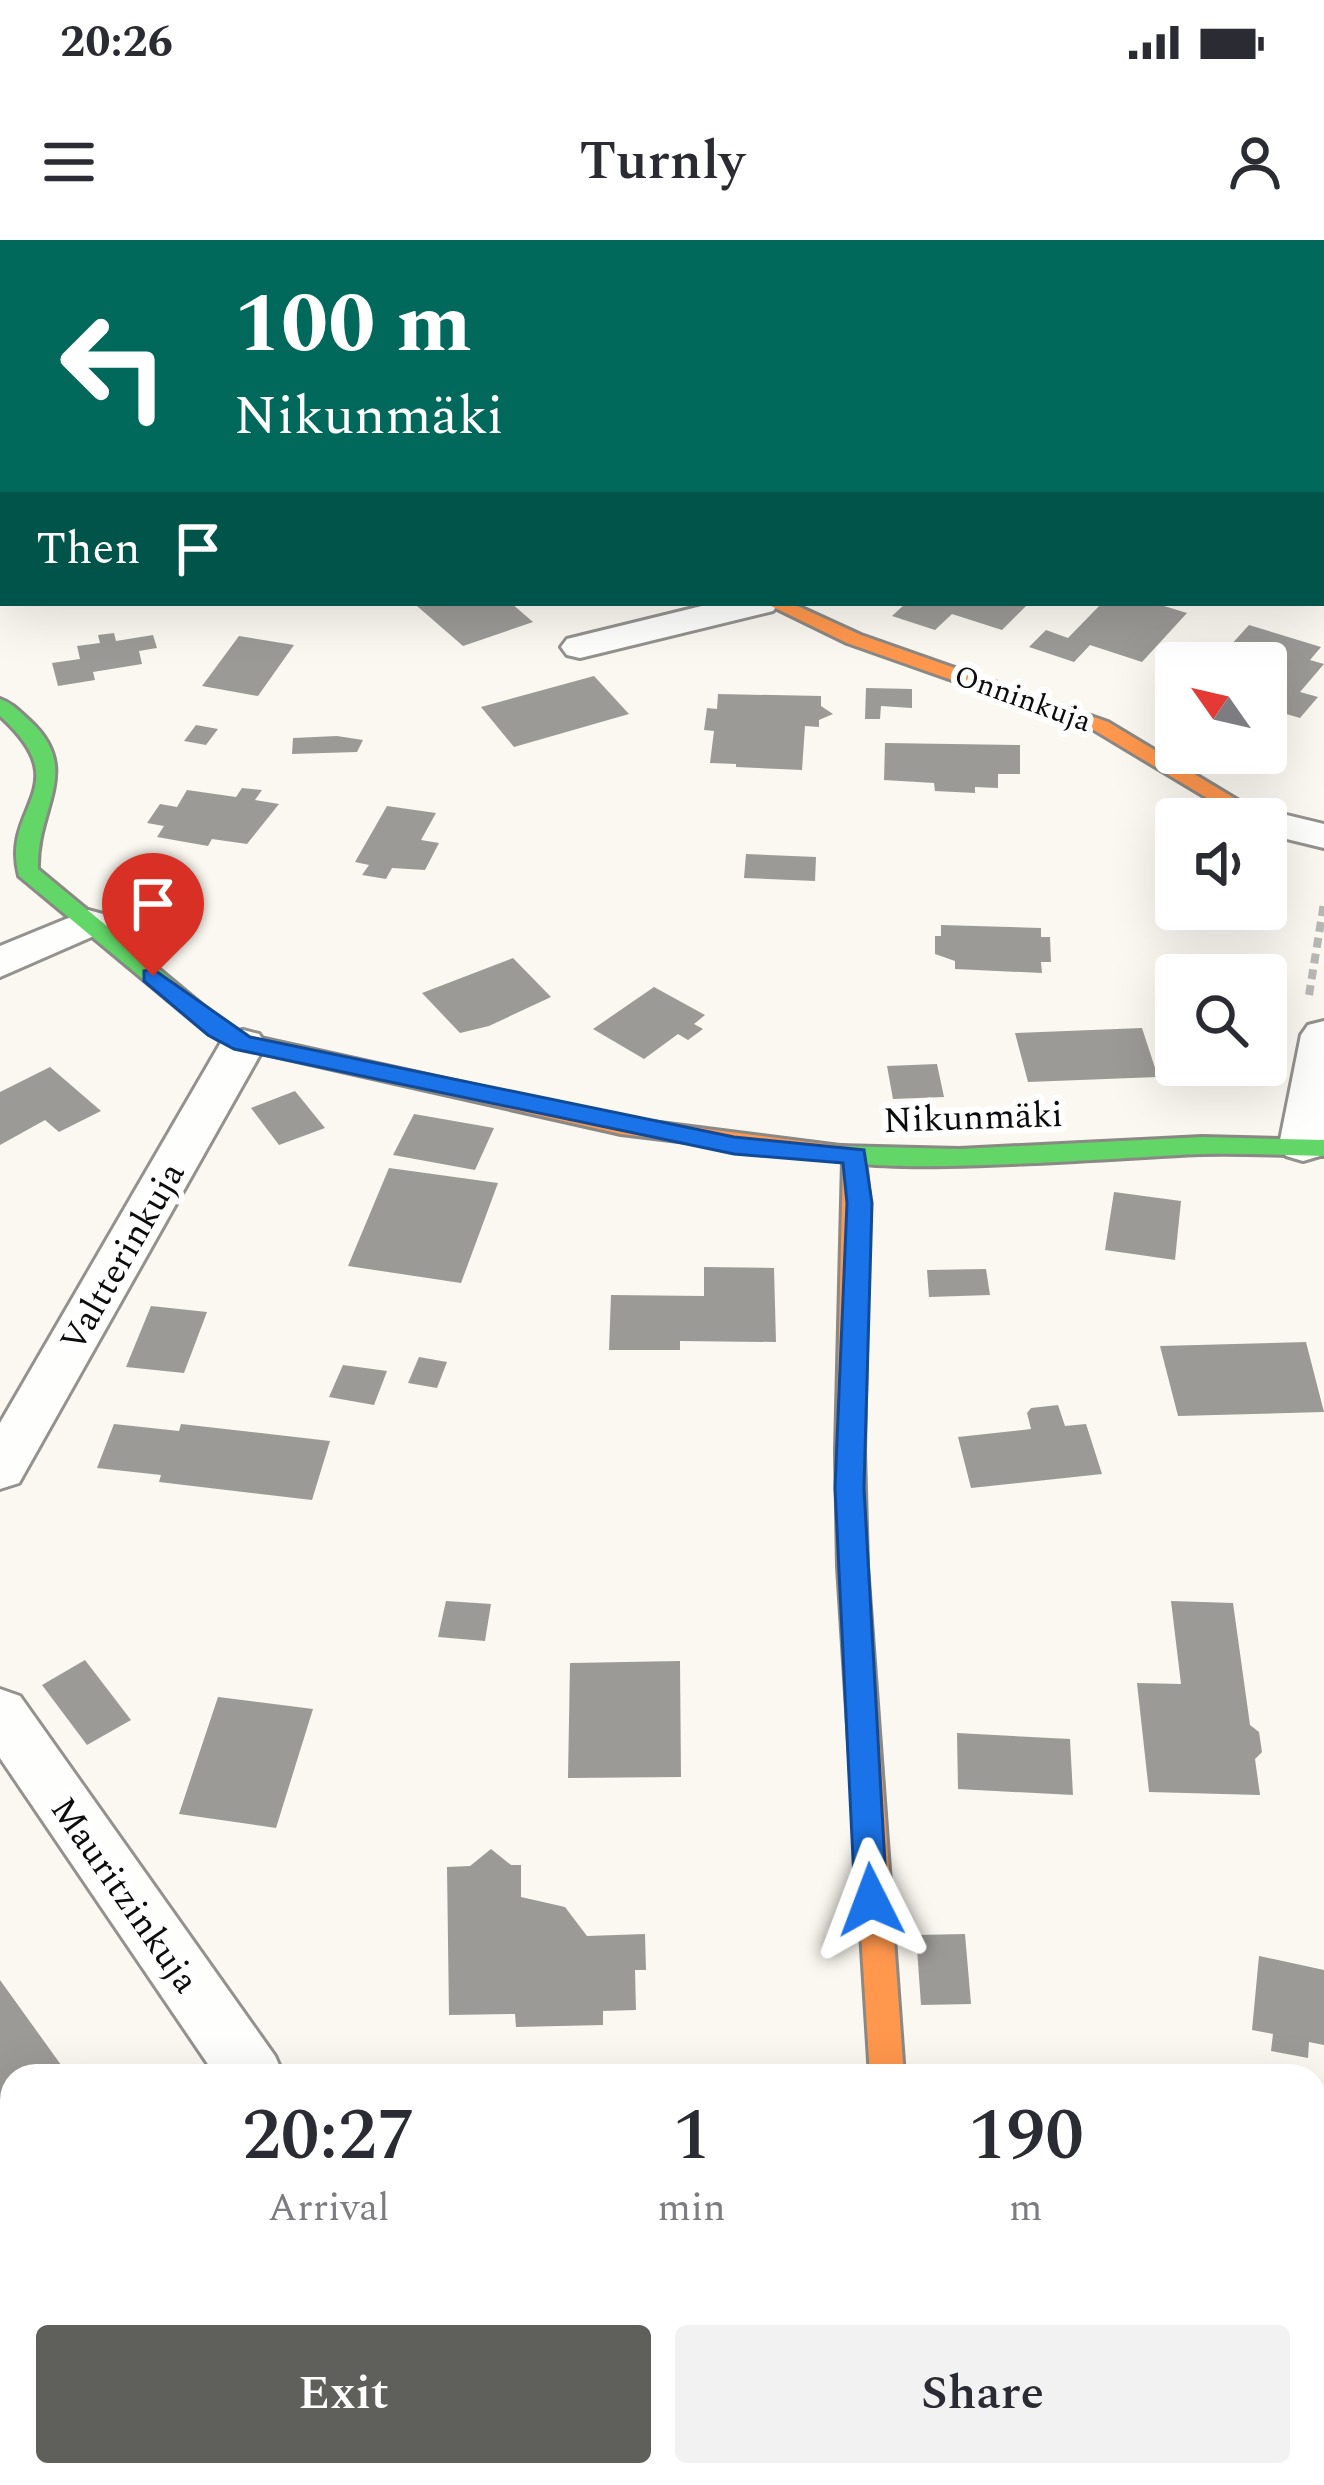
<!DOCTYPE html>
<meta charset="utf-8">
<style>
body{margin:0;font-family:Spectral,serif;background:#f2f2f3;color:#2b2b33;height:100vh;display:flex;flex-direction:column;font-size:45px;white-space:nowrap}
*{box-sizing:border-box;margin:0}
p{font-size:39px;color:#7c7c81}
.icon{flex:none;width:66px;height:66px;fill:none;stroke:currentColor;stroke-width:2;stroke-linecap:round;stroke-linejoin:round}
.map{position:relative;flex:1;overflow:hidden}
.sheet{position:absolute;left:0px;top:1824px;width:1326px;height:423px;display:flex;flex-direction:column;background:#fff;border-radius:36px 36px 0 0;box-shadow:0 12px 48px #0002}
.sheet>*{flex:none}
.banner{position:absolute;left:0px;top:0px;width:1326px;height:366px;box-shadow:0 12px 48px #0002;background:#00695c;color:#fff;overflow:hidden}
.needle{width:78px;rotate:304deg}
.tools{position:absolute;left:1155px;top:402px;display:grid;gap:24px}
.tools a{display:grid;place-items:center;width:132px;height:132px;border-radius:12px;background:#fff;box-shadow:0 12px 48px #0002;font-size:60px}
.pin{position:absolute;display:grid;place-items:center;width:102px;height:102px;color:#fff;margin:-123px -51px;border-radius:50% 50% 50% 0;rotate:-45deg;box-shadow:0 0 12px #0007}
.pin .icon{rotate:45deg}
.me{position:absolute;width:132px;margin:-66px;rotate:357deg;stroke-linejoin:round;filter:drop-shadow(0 0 9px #0008)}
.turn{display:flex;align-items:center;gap:42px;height:252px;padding:0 36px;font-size:54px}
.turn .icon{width:156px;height:156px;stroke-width:2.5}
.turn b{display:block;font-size:84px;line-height:102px}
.then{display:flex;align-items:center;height:114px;padding:0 36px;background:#0003;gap:24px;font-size:45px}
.eta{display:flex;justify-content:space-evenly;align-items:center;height:204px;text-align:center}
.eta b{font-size:72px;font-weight:600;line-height:84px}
.cta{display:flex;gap:24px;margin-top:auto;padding:24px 36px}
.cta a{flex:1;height:138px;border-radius:12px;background:#5f5f5c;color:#fff;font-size:48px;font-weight:600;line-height:138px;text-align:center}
.cta a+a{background:#f2f2f3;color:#2b2b33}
.status{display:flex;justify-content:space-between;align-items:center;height:84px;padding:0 60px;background:#fff;direction:ltr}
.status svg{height:33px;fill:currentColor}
header{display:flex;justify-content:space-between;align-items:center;height:156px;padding:0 36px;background:#fff;font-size:54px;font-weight:600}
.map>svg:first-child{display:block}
</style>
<div class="status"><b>20:26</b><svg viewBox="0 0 49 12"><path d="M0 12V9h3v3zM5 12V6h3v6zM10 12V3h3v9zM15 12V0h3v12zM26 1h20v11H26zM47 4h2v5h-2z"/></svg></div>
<header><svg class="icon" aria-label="menu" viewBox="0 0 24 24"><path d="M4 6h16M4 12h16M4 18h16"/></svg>Turnly<svg class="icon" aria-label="person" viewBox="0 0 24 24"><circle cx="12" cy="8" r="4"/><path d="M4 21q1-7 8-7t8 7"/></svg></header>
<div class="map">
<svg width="1324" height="2245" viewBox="0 0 1324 2245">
<rect width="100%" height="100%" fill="#faf8f0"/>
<path fill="#d1e5c0" d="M0 0H972L976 3H3V178Z"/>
<g fill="#9c9a96">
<path d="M426 363H511L533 382 463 406 417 366Z"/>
<path d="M906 363 931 366 1029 363 1002 390 952 374 935 390 892 376Z"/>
<path d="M1102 363H1154L1187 373 1142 422 1090 405 1074 422 1029 407 1046 390 1068 398Z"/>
<path d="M1249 385 1321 407 1310 420 1324 424 1300 452 1318 457 1300 478 1266 468V423L1219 418Z"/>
<path d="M114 393 116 401 153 395 157 408 139 411 142 424 93 432 95 440 58 446 52 423 80 419 77 406 100 403 98 395Z"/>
<path d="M239 396 294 405 258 456 202 446Z"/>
<path d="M594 436 629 474 514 507 481 467Z"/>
<path d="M866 448 912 449V468L881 466 880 479H865Z"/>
<path d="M718 454 821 456V466L833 474 819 480V487L805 486 802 530 736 527V524L710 523 714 491 704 490 707 468 717 469Z"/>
<path d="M196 485 218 489 206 505 184 501Z"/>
<path d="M337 496 363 500 357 512 292 514 293 498Z"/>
<path d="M885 503 1020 505V534H998V548L975 547V553L935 551 934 543 884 540Z"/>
<path d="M242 548 262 550 255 560 279 564 247 604 212 599 208 606 157 597 164 586 147 583 160 564 177 567 187 550 236 557Z"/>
<path d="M387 566 436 573 421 600 439 603 425 630 392 628 386 639 362 635 369 625 355 622Z"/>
<path d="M746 614 816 617 815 641 744 638Z"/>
<path d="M941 685 1041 688V697H1050L1051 722H1041L1042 733 955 729V721L935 714V696H941Z"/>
<path d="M513 718 551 757 489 786 460 793 422 753Z"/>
<path d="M654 747 705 775 694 784 703 789 688 800 678 794 644 819 593 789Z"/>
<path d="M1142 788 1158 837 1028 842 1015 793Z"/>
<path d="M937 824 944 857 893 859 887 826Z"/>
<path d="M50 827 101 871 59 892 45 880 0 905V852Z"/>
<path d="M295 851 325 888 279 905 251 868Z"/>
<path d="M414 874 494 888 475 930 393 915Z"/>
<path d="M389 928 498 943 461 1043 348 1026Z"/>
<path d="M1114 952 1181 961 1175 1020 1105 1010Z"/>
<path d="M704 1027 774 1028 776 1102 680 1101V1110H609L611 1055 704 1056Z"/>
<path d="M986 1029 990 1055 929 1057 927 1030Z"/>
<path d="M151 1066 207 1072 184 1133 126 1127Z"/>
<path d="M1306 1102 1324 1172 1178 1176 1160 1106Z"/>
<path d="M419 1117 447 1122 437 1148 408 1143Z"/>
<path d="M343 1125 387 1131 374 1165 329 1157Z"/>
<path d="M1058 1165 1065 1186 1086 1184 1102 1234 971 1248 958 1197 1031 1189 1027 1173 1031 1168Z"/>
<path d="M114 1184 179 1191 181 1184 330 1201 312 1260 159 1242 161 1235 97 1228Z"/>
<path d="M446 1361 491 1364 485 1401 438 1397Z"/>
<path d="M1171 1361 1233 1363 1250 1485 1259 1492 1262 1512 1255 1519 1260 1555 1149 1552 1137 1443 1181 1444Z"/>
<path d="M85 1420 131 1480 87 1505 42 1445Z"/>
<path d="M680 1421 681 1537 568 1538 570 1423Z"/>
<path d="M218 1457 313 1469 276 1588 179 1574Z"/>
<path d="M957 1493 1070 1499 1073 1555 958 1549Z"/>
<path d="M491 1609 511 1625H521V1657L565 1667 587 1696 645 1694 646 1730H635L636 1770 603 1771V1785L516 1787 515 1774 449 1775 447 1627 470 1626Z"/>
<path d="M965 1694 971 1764 921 1765 916 1695Z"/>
<path d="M1259 1716 1324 1730V1805L1309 1802 1308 1818 1271 1811 1273 1794 1252 1790Z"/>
<path d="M0 1740 69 1836H12V1872L0 1879Z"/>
<path d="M1314 2072 1324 2075V2123L1314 2120Z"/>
<path d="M12 2141V2235H134L118 2245H0V2148Z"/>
</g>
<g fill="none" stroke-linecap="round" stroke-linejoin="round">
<g stroke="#93928f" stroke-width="6">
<g id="lane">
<rect x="0" y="181" width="3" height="12"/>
<path d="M3 282V295L0 296V283Z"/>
</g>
</g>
<g stroke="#93928f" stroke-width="6">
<g id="street">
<path d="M1106 0H1138L1140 3H1108Z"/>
<rect x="1323" y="129" width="1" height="20"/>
<path d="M714 363H779L773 371 580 418 567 415 561 407 567 399Z"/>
<path d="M1266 570 1324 584V608L1266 594V579H1247Z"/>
<path d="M88 670 103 674 110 683 103 692 0 737V706Z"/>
<path d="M1324 781V909L1320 916 1303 921 1286 916 1279 905 1301 795 1308 785Z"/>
<path d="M243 790 259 794 266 804 19 1243 0 1249V1183L220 804 227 794Z"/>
<path d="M0 1449 20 1456 275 1816 284 1836H216L0 1518Z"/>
<path d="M12 1941V2003L0 2008V1946Z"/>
<path d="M1090 2235H1165L1170 2245H1094Z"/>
</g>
</g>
<g stroke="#8a8985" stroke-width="6">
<g id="fast">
<path d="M0 459C12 463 20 472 30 481 83 530 36 568 38 629L225 784 250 801 246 806H230L209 794 19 636C0 565 80 548 0 476Z"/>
<path d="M1202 897 1324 900V916C1284 915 1243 913 1203 914 1148 915 849 941 824 914L837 906 959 909Z"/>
</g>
</g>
<g stroke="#8a8985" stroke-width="6">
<g id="slow">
<path d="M765 363H791L861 395 1108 482 1269 579 1266 583V579H1242L1094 490 847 403Z"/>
<path d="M238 793 621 878 864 909 869 957 864 1211 867 1326 904 1836H870L838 1326 836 1211 843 921 621 894 230 806 226 801 230 796Z"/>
</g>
</g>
<g stroke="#b7b7b5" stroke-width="4.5" stroke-dasharray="9 4.5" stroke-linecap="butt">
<path d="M296 0 303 3"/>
<path d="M783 0 788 3"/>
</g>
<path stroke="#b7b7b5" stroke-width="8" stroke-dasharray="10 6" stroke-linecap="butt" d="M1309 755 1324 663"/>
<use href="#lane" fill="#fefefd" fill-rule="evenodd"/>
<use href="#street" fill="#fefefd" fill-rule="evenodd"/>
<use href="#fast" fill="#63d668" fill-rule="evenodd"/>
<use href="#slow" fill="#ff974d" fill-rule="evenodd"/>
</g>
<path fill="#1a73e8" stroke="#114b97" stroke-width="3" d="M153 729 250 797 734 897 864 910 872 963 864 1248 887 1660 883 1670 871 1674 860 1670 855 1660 835 1248 847 963 843 923 734 914 234 809 208 795 144 741V731Z"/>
<g text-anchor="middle" stroke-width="12" stroke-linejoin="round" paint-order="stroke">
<g font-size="30" fill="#0c0c0c" stroke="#fff">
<text transform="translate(1023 458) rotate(20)" y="10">Onninkuja</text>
</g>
<g font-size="36" fill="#0c0c0c" stroke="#fff">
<text transform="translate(973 876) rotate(-2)" y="13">Nikunmäki</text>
<text transform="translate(121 1016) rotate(-60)" y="13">Valtterinkuja</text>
<text transform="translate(126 1654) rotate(55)" y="13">Mauritzinkuja</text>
</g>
</g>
</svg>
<div class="tools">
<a><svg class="needle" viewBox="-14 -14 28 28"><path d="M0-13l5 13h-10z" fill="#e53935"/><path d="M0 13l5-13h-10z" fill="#7c7c81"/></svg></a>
<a><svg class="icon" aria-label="sound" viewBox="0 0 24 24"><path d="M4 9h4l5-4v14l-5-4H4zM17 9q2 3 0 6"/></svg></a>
<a><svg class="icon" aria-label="search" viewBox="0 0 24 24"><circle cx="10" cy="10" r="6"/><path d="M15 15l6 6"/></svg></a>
</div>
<div class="pin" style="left:153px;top:736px;background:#d93025"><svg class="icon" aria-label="arrive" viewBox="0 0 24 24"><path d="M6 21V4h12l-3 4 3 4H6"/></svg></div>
<svg class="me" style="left:871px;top:1660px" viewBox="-20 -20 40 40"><path d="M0-17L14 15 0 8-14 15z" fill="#1a73e8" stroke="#fff" stroke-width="4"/></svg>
<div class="banner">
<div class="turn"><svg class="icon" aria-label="left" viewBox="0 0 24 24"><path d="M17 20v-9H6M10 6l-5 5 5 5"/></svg><div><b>100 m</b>Nikunmäki</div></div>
<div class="then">Then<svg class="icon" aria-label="arrive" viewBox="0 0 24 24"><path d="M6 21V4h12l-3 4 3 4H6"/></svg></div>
</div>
<section class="sheet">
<div class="eta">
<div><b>20:27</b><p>Arrival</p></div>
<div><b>1</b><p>min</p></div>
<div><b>190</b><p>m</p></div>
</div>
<div class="cta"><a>Exit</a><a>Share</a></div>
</section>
</div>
